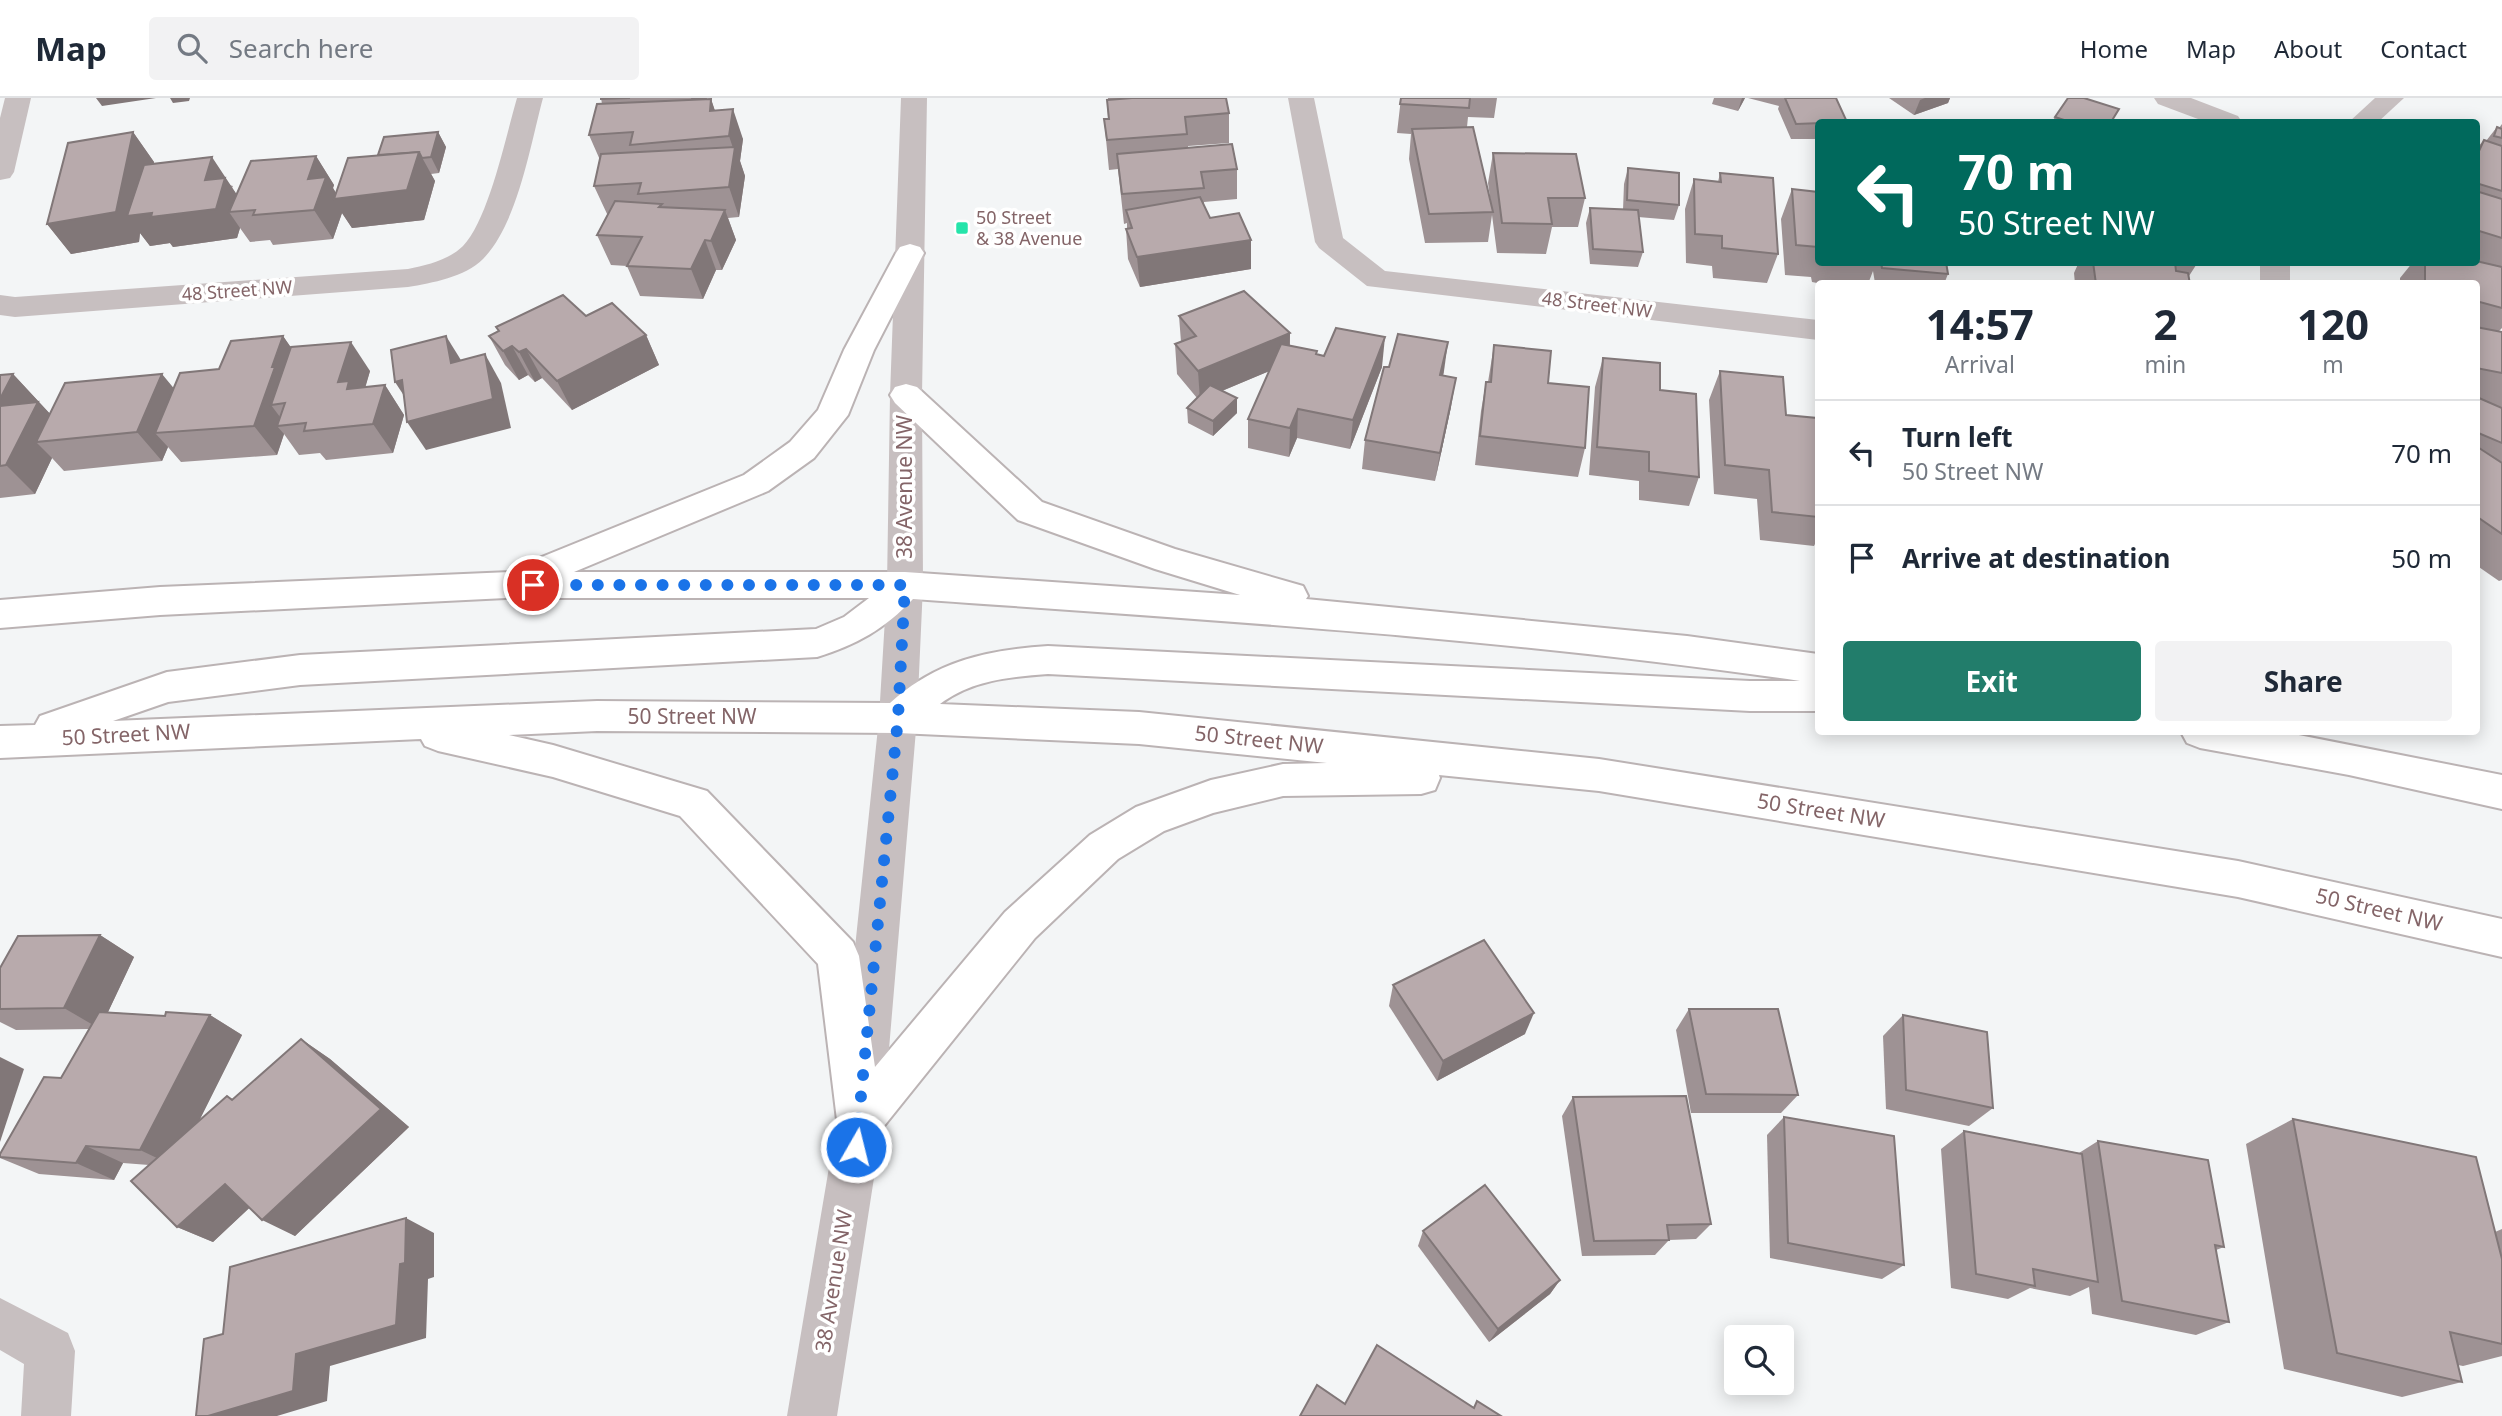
<!DOCTYPE html>
<style>
body{margin:0;font-family:"Noto Sans",sans-serif;background:#f2f2f3;color:#1f2937;height:100vh;display:flex;flex-direction:column;font-size:26px;white-space:nowrap}
*{box-sizing:border-box;margin:0}
p{font-size:23px;color:#747a83}
.icon{flex:none;width:38px;height:38px;fill:none;stroke:currentColor;stroke-width:2;stroke-linecap:round;stroke-linejoin:round}
.map{position:relative;flex:1;overflow:hidden}
.panel{position:absolute;left:1815px;top:182px;width:665px;height:455px;display:flex;flex-direction:column;background:#fff;border-radius:7px;box-shadow:0 4px 18px #0003}
.panel>*{flex:none}
.banner{position:absolute;left:1815px;top:21px;width:665px;height:147px;border-radius:7px;box-shadow:0 4px 18px #0003;background:#00695c;color:#fff;overflow:hidden}
.tools{position:absolute;left:1724px;top:1227px;display:grid;gap:14px}
.tools a{display:grid;place-items:center;width:70px;height:70px;border-radius:7px;background:#fff;box-shadow:0 4px 18px #0003;font-size:35px}
.pin{position:absolute;display:grid;place-items:center;width:60px;height:60px;color:#fff;margin:-30px;border:4px solid #fff;border-radius:50%;box-shadow:0 2px 7px #0007}
.me{position:absolute;width:77px;margin:-38px;rotate:8deg;stroke-linejoin:round;filter:drop-shadow(0 0 5px #0008)}
.turn{display:flex;align-items:center;gap:24px;height:147px;padding:0 28px;font-size:32px}
.turn .icon{width:91px;height:91px;stroke-width:2.5}
.turn b{display:block;font-size:49px;line-height:60px}
.eta{display:flex;justify-content:space-evenly;align-items:center;height:119px;text-align:center}
.eta b{font-size:42px;font-weight:700;line-height:49px}
.cta{display:flex;gap:14px;margin-top:auto;padding:14px 28px}
.cta a{flex:1;height:80px;border-radius:7px;background:#227d6b;color:#fff;font-size:28px;font-weight:700;line-height:80px;text-align:center}
.cta a+a{background:#f2f2f3;color:#1f2937}
ul{padding:0;list-style:none}
li{display:flex;align-items:center;gap:21px;height:105px;padding:0 28px;border-top:2px solid #e0e1e3}
li div{flex:1}
li b{display:block;font-size:26px}
li em{font-style:normal}
header{display:flex;align-items:center;gap:42px;box-sizing:border-box;height:98px;padding:0 35px;background:#fff;border-bottom:2px solid #e0e1e3}
header strong{font-size:33px}
nav{display:flex;gap:38px;margin-inline-start:auto;font-size:24px}
.search{width:490px;height:63px;background:#f2f2f3;display:flex;align-items:center;gap:18px;box-sizing:border-box;padding:0 24px;border-radius:7px;color:#747a83;font-size:26px}
.map>svg:first-child{display:block}
</style>
<header>
<strong>Map</strong>
<div class="search"><svg class="icon" aria-label="search" viewBox="0 0 24 24"><circle cx="10" cy="10" r="6"/><path d="M15 15l6 6"/></svg>Search here</div>
<nav><a>Home</a><a>Map</a><a>About</a><a>Contact</a></nav>
</header>
<div class="map">
<svg width="2502" height="1318" viewBox="0 0 2502 1318">
<rect width="100%" height="100%" fill="#f3f5f6"/>
<g fill="none" stroke-linecap="round" stroke-linejoin="round">
<g stroke="#bbb3b4" stroke-width="4">
<g id="major">
<path d="M910 146 920 149 924 155 874 252 848 317 814 360 768 393 574 474H905L1240 497 1155 471 1018 422 895 305 890 297 895 289 906 286 917 289 1042 404 1175 451 1303 488 1308 498 1306 501 1687 538 1818 556V613H1750L1048 576C1009 579 972 582 940 606L1139 614 1599 661 2238 763 2502 821V859L2238 799 1599 693 1439 677 1440 680 1435 692 1421 696 1283 698 1213 715 1164 733 1118 761 1035 840 876 1038 860 1044 844 1038 837 1022 818 866 680 718 553 679 438 653 425 648 421 641 0 660V628L35 627 40 618 167 574 300 557 816 531 844 519 869 500H506L160 517 0 530V502L160 489 510 474 512 471 744 377 790 344 818 312 844 252 896 155 900 149ZM913 501C1209 522 1506 540 1800 583H1750L1048 548C987 552 936 563 890 605L597 603 113 623 168 604 300 587 817 559C856 547 885 531 913 501ZM597 633 898 635 1139 646 1327 665 1283 666 1211 682 1136 709 1090 737 1005 814 875 969 859 858 853 844 707 693 553 647 509 637Z"/>
<path d="M2181 634H2284L2502 677V711L2349 677 2200 650 2187 645Z"/>
</g>
</g>
<g fill="#c7bfc0" fill-rule="evenodd">
<path d="M5 0H31L14 74 10 80 0 82V20Z"/>
<path d="M517 0H543C530 48 518 125 483 161 465 179 432 185 408 189L15 219 0 217V197L15 199 408 171C427 167 449 162 463 148 489 121 506 37 517 0Z"/>
<path d="M901 0H927L922 297 923 487 917 620 883 1022 837 1318H787L837 1022 879 620 887 487 890 297Z"/>
<path d="M1288 0H1314L1343 140 1385 173 1818 222V242L1367 188 1319 150 1315 144Z"/>
<path d="M2154 0H2191L2238 18 2242 24H2206L2158 6Z"/>
<path d="M2375 0H2404L2378 24H2349Z"/>
<rect x="2260" y="164" width="30" height="22"/>
<path d="M0 1200 68 1235 75 1253 71 1318H21L24 1266 0 1252Z"/>
</g>
<use href="#major" fill="#fff" fill-rule="evenodd"/>
</g>
<g fill="#9e9294">
<path d="M601 0H707L706 2 711 1 715 13 743 41 740 63 745 78 739 119 728 120 736 142 722 172H716L703 201 640 198 627 168 611 167 597 137 608 118 594 88 600 62 589 37 602 6Z"/>
<path d="M1108 0H1226L1229 15V45L1188 48V50L1237 71V101L1204 104V108L1210 120 1251 171 1140 189 1128 161 1126 131H1127V125L1124 126 1118 71 1109 72 1104 21H1108L1107 2H1108Z"/>
<path d="M1401 0H1497L1494 20 1468 19 1467 29 1491 106 1488 85 1493 55 1585 100 1578 129H1552L1546 156 1497 155 1492 117 1488 144 1425 145 1409 61 1411 36 1397 35Z"/>
<path d="M1714 0H1745L1738 13 1712 6Z"/>
<path d="M1748 0H1839H1836L1818 24V41H1791L1778 11 1779 8Z"/>
<path d="M1889 0H1950L1948 5 1914 17Z"/>
<path d="M2119 11 2111 24H2052L2055 19Z"/>
<path d="M2502 26V230L2499 233 2502 234V309H2498L2502 310V482L2499 483 2476 467V51L2484 42 2486 43 2497 29 2499 30Z"/>
<path d="M133 34 154 64V66L233 88 232 90 237 97 316 58 334 87 333 90 336 95 378 57 438 34 446 49 439 75 431 76 435 83 424 122 352 130 342 115 333 141 273 147 270 142 250 144 240 130 237 140 173 149 170 145 150 148 140 135 139 144 71 156 47 126Z"/>
<path d="M1628 70 1679 107 1674 122 1638 119 1643 154 1638 169 1590 166 1586 125 1590 110 1623 112 1624 86Z"/>
<path d="M1720 75 1778 156 1767 185 1713 180 1712 168 1686 165 1685 111 1694 81 1718 84Z"/>
<path d="M1818 87V164H1946L1948 176 1944 186 1875 185 1873 173 1868 186H1822L1812 184 1811 179 1785 177 1781 121 1792 91 1816 94Z"/>
<path d="M2079 164H2198L2189 178 2190 186H2075L2074 175Z"/>
<path d="M2413 164H2425V186H2400V180Z"/>
<path d="M586 218 646 237 659 267 572 312 542 280 535 284 528 277 519 282 505 267 489 238 498 233 496 229Z"/>
<path d="M1179 218 1290 235V248L1317 253V257L1382 269 1350 351 1297 340 1289 359 1248 350V321L1269 273 1222 293 1237 300V315L1213 338 1188 325 1187 310 1197 300 1177 276 1175 246 1181 244Z"/>
<path d="M283 238 291 250 370 273 365 289 385 287 404 317 393 355 326 362 320 355 299 357 284 336 277 357 181 364 168 349 162 363 64 373 52 360 35 396 0 400V277L13 276 50 316 174 291 219 271Z"/>
<path d="M1494 247 1548 285 1585 350 1578 379 1475 367 1481 313 1486 284H1488Z"/>
<path d="M1603 260 1660 292 1699 379 1689 408 1639 402V383L1589 377 1595 289Z"/>
<path d="M1444 273 1443 278 1451 309 1435 383 1362 371 1365 342Z"/>
<path d="M1720 273 1786 317 1818 329V440L1814 448 1760 442 1757 401 1714 396 1709 302Z"/>
<path d="M100 837 134 859 108 914 165 918 210 917 242 937 199 1023 227 998 233 1001 301 941 330 961 409 1029 295 1138 249 1110 213 1144 177 1129 149 1067 123 1065 114 1082 39 1076 0 1060V1056L61 980 89 931 16 932 0 924V870Z"/>
<path d="M1393 887 1525 936 1437 983 1389 908Z"/>
<path d="M1689 911 1798 997 1781 1015H1691L1676 932Z"/>
<path d="M1903 917 1993 1010 1969 1028 1886 1011 1883 938Z"/>
<path d="M1573 999 1711 1126 1696 1141 1669 1142 1655 1157 1582 1158 1562 1018Z"/>
<path d="M1784 1019 1904 1167 1882 1181 1770 1160 1767 1037Z"/>
<path d="M2293 1021 2495 1134 2502 1131V1258L2463 1268 2458 1267 2462 1284 2402 1299 2284 1271 2246 1046Z"/>
<path d="M1964 1033 2079 1055 2098 1043 2224 1149 2216 1152 2229 1224 2196 1237 2092 1216 2089 1189 2070 1198 2030 1190 2008 1201 1951 1190 1941 1051Z"/>
<path d="M1423 1133 1560 1182 1550 1196 1489 1244 1418 1148Z"/>
</g>
<g fill="#817778">
<path d="M96 0H156L102 8Z"/>
<path d="M170 0H190L189 3 173 5Z"/>
<path d="M691 0H707L700 27Z"/>
<path d="M1742 0H1745L1738 13Z"/>
<path d="M1925 0H1950L1948 5 1914 17 1920 2Z"/>
<path d="M711 1 721 31 710 13Z"/>
<path d="M733 11 743 41 740 63 745 78 739 119 729 89 734 53 729 38Z"/>
<path d="M133 34 154 64 144 116 205 82 212 59 245 109 229 114 240 130 237 140 173 149 170 145 150 148 140 135 139 144 71 156 47 126Z"/>
<path d="M438 34 446 49 439 75 431 59Z"/>
<path d="M419 54 435 83 424 122 352 130 342 115 333 141 314 112 308 81 316 58 334 87 333 90 339 100Z"/>
<path d="M725 112 736 142 722 172 711 143Z"/>
<path d="M705 142 716 172 703 201 691 171Z"/>
<path d="M1251 142V171L1140 189 1137 159Z"/>
<path d="M1290 235 1289 265 1200 302 1198 273Z"/>
<path d="M646 237 659 267 572 312 557 283Z"/>
<path d="M283 238 304 268 285 305 271 307 286 327 277 328 284 336 277 357 254 328 272 269Z"/>
<path d="M446 238 464 267 451 265Z"/>
<path d="M1385 239 1382 269 1350 351 1353 322Z"/>
<path d="M351 244 370 273 362 301 338 284Z"/>
<path d="M1448 244 1444 273 1436 306 1440 277Z"/>
<path d="M512 248 528 277 519 282 503 253Z"/>
<path d="M526 251 542 280 535 284 519 254Z"/>
<path d="M485 256 501 285 511 330 426 352 407 324Z"/>
<path d="M13 276 66 333 36 344 52 360 35 396 6 367 0 312V301Z"/>
<path d="M162 276 186 305 155 335 168 349 162 363 137 334Z"/>
<path d="M1456 280 1451 309 1435 383 1440 355Z"/>
<path d="M402 282 414 313 395 284Z"/>
<path d="M385 287 404 317 393 355 373 326Z"/>
<path d="M1237 300V315L1213 338V323Z"/>
<path d="M1298 311 1297 340 1289 359 1290 330Z"/>
<path d="M100 837 134 859 100 931 64 910Z"/>
<path d="M1534 915 1525 936 1437 983 1443 963Z"/>
<path d="M210 917 242 937 176 1069 140 1052Z"/>
<path d="M301 941 330 961 409 1029 295 1138 262 1122Z"/>
<path d="M0 959 24 971 0 1044Z"/>
<path d="M86 1048 123 1065 114 1082 76 1065Z"/>
<path d="M225 1086 258 1102 213 1144 177 1129Z"/>
<path d="M406 1120 434 1135V1179L428 1181 426 1240 330 1268 327 1303 277 1318H208L296 1256 400 1166Z"/>
<path d="M1560 1182 1550 1196 1489 1244 1498 1231Z"/>
</g>
<g fill="#b8aaac" stroke="#817778" stroke-width="2">
<path d="M601 0H630L601 1Z"/>
<path d="M1132 0H1226L1229 15 1185 19 1187 36 1107 42 1104 21H1109L1107 2Z"/>
<path d="M1401 0H1470L1469 10 1400 6Z"/>
<path d="M1785 0H1836L1847 24 1796 26Z"/>
<path d="M2068 0H2084L2119 11 2111 24H2070L2055 19Z"/>
<path d="M711 1 710 13 733 11 729 38 630 47 633 34 589 37 597 6Z"/>
<path d="M1473 29 1493 114 1429 116 1412 31Z"/>
<path d="M2497 29 2502 31V40L2494 38Z"/>
<path d="M133 34 116 114 47 126 68 45Z"/>
<path d="M438 34 431 59 422 60 419 54 378 57 384 39Z"/>
<path d="M2484 42 2502 48V93L2476 85V52L2479 53Z"/>
<path d="M1232 46 1237 71 1201 74 1204 90 1122 96 1117 56Z"/>
<path d="M735 49 729 89 638 96 641 85 594 88 601 56Z"/>
<path d="M419 54 407 92 334 101 348 60Z"/>
<path d="M1493 55 1576 56 1585 100H1548L1552 126 1502 125Z"/>
<path d="M316 58 308 81 326 79 314 112 253 117 255 112 229 114 251 63Z"/>
<path d="M212 59 205 82 225 80 216 111 151 119 152 115 127 118 144 67Z"/>
<path d="M1628 70 1679 75V107L1627 102Z"/>
<path d="M1720 75 1773 80 1778 156 1722 150V138L1695 136 1694 81 1721 84Z"/>
<path d="M1792 91 1818 94V149L1796 147Z"/>
<path d="M2476 93 2502 101V140L2476 132Z"/>
<path d="M1200 99 1210 120 1239 115 1251 142 1137 159 1126 131 1132 130 1126 112Z"/>
<path d="M615 103 662 106 659 109 725 112 711 143 705 142 691 171 627 168 642 139 597 137Z"/>
<path d="M1590 110 1638 112 1643 154 1593 151Z"/>
<path d="M2476 163 2502 169V210L2476 203V186H2425V164H2476Z"/>
<path d="M1881 164H1946L1948 176 1882 170Z"/>
<path d="M2093 164H2175L2176 173 2188 175 2190 186H2096Z"/>
<path d="M1244 193 1290 235 1198 273 1175 246 1196 238 1179 218Z"/>
<path d="M563 197 586 218 612 205 646 237 557 283 526 251 519 254 512 248 503 253 489 238 499 233 496 229Z"/>
<path d="M2476 229 2502 234V275L2476 270Z"/>
<path d="M1336 230 1385 239 1353 322 1298 311 1290 330 1248 321 1281 246 1317 253 1316 256 1324 258Z"/>
<path d="M1398 236 1448 244 1440 277 1456 280 1440 355 1365 342 1384 269H1389Z"/>
<path d="M283 238 272 269H275L254 328 155 335 180 275 219 271 231 243Z"/>
<path d="M446 238 451 265 485 256 493 301 407 324 402 282 395 284 391 252Z"/>
<path d="M351 244 338 284 349 283 347 291 385 287 373 326 304 333 306 325 277 328 285 305 271 307 291 249Z"/>
<path d="M1494 247 1551 253 1548 285 1589 289 1585 350 1480 338 1486 284H1491Z"/>
<path d="M1603 260 1660 265V292L1696 296 1699 379 1649 373V354L1597 349Z"/>
<path d="M1720 273 1783 279 1786 317 1817 320 1818 329V419L1772 414 1769 372 1725 367Z"/>
<path d="M13 276 0 301V277Z"/>
<path d="M162 276 137 334 36 344 65 285Z"/>
<path d="M1210 287 1237 300 1213 323 1187 310Z"/>
<path d="M2479 300 2502 310V345L2476 334V304Z"/>
<path d="M38 304 6 367 0 368V308Z"/>
<path d="M2476 348 2502 365V436L2476 418Z"/>
<path d="M100 837 64 910 0 911V870L18 838Z"/>
<path d="M1484 842 1534 915 1443 963 1393 887Z"/>
<path d="M1689 911H1778L1798 997 1706 996Z"/>
<path d="M99 914 165 918 166 914 210 917 140 1052 86 1048 76 1065 0 1059V1056L44 979 61 980Z"/>
<path d="M1903 917 1987 934 1993 1010 1906 992Z"/>
<path d="M301 941 381 1011 262 1122 225 1086 177 1129 131 1083 227 998 232 1002Z"/>
<path d="M1686 998 1711 1126 1667 1127 1669 1142 1594 1143 1573 999Z"/>
<path d="M1784 1019 1894 1038 1904 1167 1788 1145Z"/>
<path d="M2293 1021 2476 1059 2502 1161V1246L2450 1234 2462 1284 2337 1255Z"/>
<path d="M1964 1033 2082 1056 2098 1184 2033 1171 2035 1188 1976 1176Z"/>
<path d="M2098 1043 2208 1062 2224 1149 2215 1147 2229 1224 2122 1203Z"/>
<path d="M1485 1087 1560 1182 1498 1231 1423 1133Z"/>
<path d="M406 1120 405 1165 400 1166 396 1227 296 1256 293 1293 208 1318H196L204 1241 223 1236 230 1169Z"/>
<path d="M1377 1247 1474 1310 1477 1303 1501 1318H1300L1317 1287 1345 1306Z"/>
</g>
<g fill="none" stroke-linecap="round" stroke-linejoin="round">
<path stroke="#1a73e8" stroke-width="12" stroke-dasharray="0 21.6" d="M533 487H905L898 620 856 1049"/>
</g>
<rect fill="#25e4aa" stroke="#fff" stroke-width="2.5" x="955" y="123" width="14" height="14" rx="3.5"/>
<g text-anchor="middle" stroke-width="7" stroke-linejoin="round" paint-order="stroke">
<g font-size="18" fill="#846568" stroke="#fff" text-anchor="start">
<text x="976" y="126">50 Street<tspan x="976" dy="21">&amp; 38 Avenue</tspan></text>
</g>
<g font-size="18" fill="#846568" stroke="#fff">
<text transform="translate(237 193) rotate(-4)" y="6">48 Street NW</text>
<text transform="translate(1597 207) rotate(7)" y="6">48 Street NW</text>
</g>
<g font-size="21" fill="#846568" stroke="#fff">
<text transform="translate(905 389) rotate(-90)" y="7">38 Avenue NW</text>
<text x="692" y="626">50 Street NW</text>
<text transform="translate(126 637) rotate(-3)" y="7">50 Street NW</text>
<text transform="translate(1259 642) rotate(6)" y="7">50 Street NW</text>
<text transform="translate(1821 713) rotate(9)" y="7">50 Street NW</text>
<text transform="translate(2379 812) rotate(13)" y="7">50 Street NW</text>
<text transform="translate(834 1183) rotate(-81)" y="7">38 Avenue NW</text>
</g>
</g>
</svg>
<div class="tools">
<a><svg class="icon" aria-label="search" viewBox="0 0 24 24"><circle cx="10" cy="10" r="6"/><path d="M15 15l6 6"/></svg></a>
</div>
<div class="pin" style="left:533px;top:487px;background:#d93025"><svg class="icon" aria-label="arrive" viewBox="0 0 24 24"><path d="M6 21V4h12l-3 4 3 4H6"/></svg></div>
<svg class="me" style="left:856px;top:1049px" viewBox="-20 -20 40 40"><circle r="17" fill="#1a73e8" stroke="#fff" stroke-width="3"/><path d="M0-11L8 9 0 5-8 9z" fill="#fff"/></svg>
<div class="banner">
<div class="turn"><svg class="icon" aria-label="left" viewBox="0 0 24 24"><path d="M17 20v-9H6M10 6l-5 5 5 5"/></svg><div><b>70 m</b>50 Street NW</div></div>
</div>
<section class="panel">
<div class="eta">
<div><b>14:57</b><p>Arrival</p></div>
<div><b>2</b><p>min</p></div>
<div><b>120</b><p>m</p></div>
</div>
<ul>
<li><svg class="icon" aria-label="left" viewBox="0 0 24 24"><path d="M17 20v-9H6M10 6l-5 5 5 5"/></svg><div><b>Turn left</b><p>50 Street NW</p></div><em>70 m</em></li>
<li><svg class="icon" aria-label="arrive" viewBox="0 0 24 24"><path d="M6 21V4h12l-3 4 3 4H6"/></svg><div><b>Arrive at destination</b></div><em>50 m</em></li>
</ul>
<div class="cta"><a>Exit</a><a>Share</a></div>
</section>
</div>
